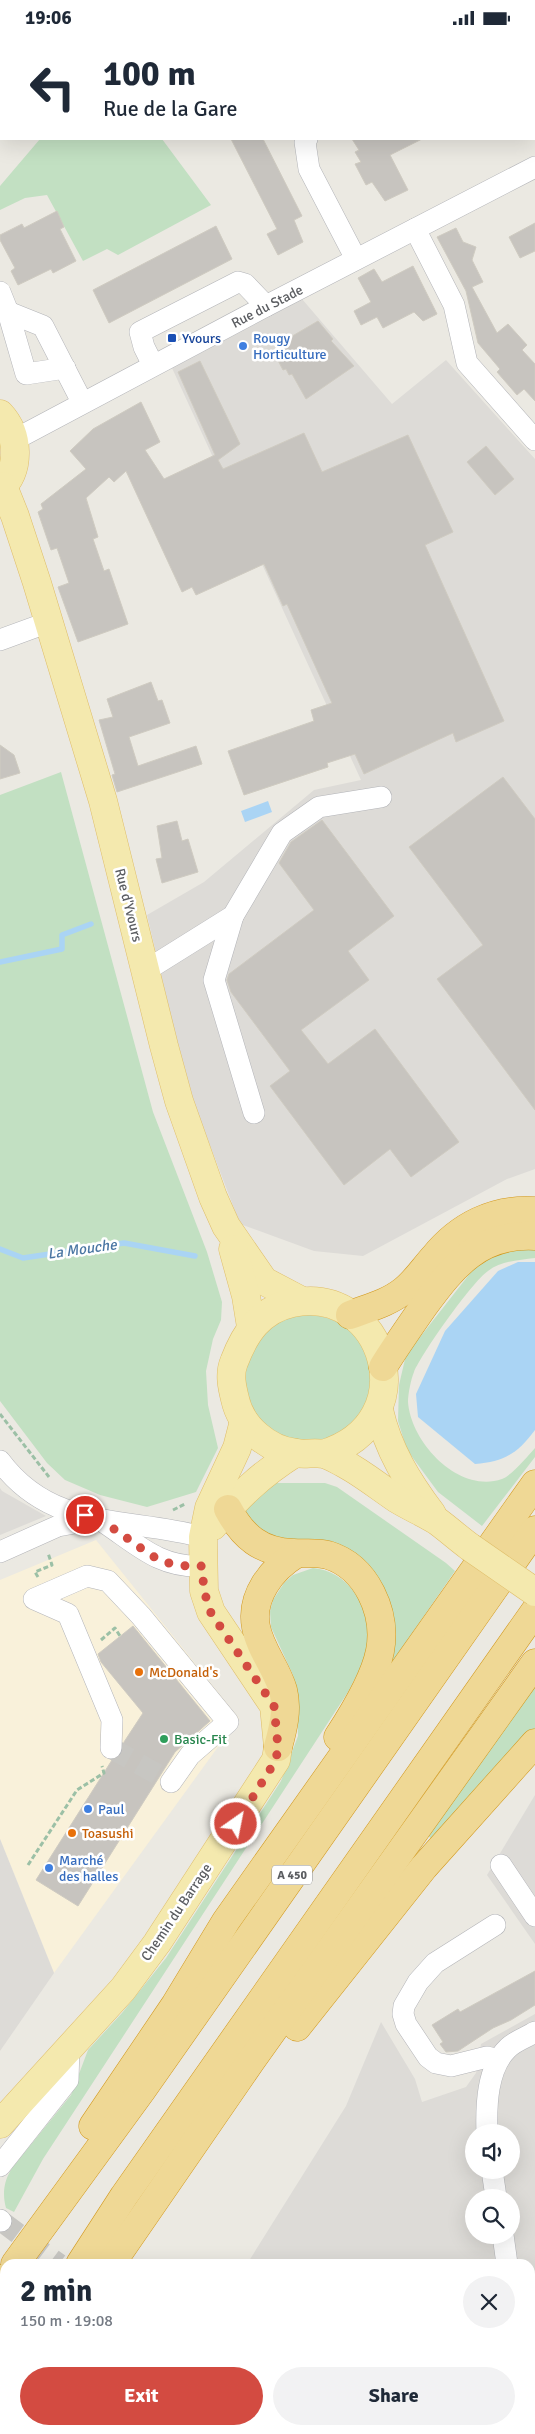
<!DOCTYPE html>
<meta charset="utf-8">
<style>
body{margin:0;font-family:Signika,sans-serif;background:#f2f2f3;color:#1f2937;height:100vh;display:flex;flex-direction:column;font-size:19px;white-space:nowrap}
*{box-sizing:border-box;margin:0}
p{font-size:16px;color:#747a83}
.icon{flex:none;width:28px;height:28px;fill:none;stroke:currentColor;stroke-width:2;stroke-linecap:round;stroke-linejoin:round}
.map{position:relative;flex:1;overflow:hidden}
.details{position:absolute;left:0px;top:2224px;width:535px;height:176px;display:flex;flex-direction:column;background:#fff;border-radius:15px 15px 0 0;box-shadow:0 5px 20px #0002}
.details>*{flex:none}
.guide{position:absolute;left:0px;top:0px;width:535px;height:105px;box-shadow:0 5px 20px #0002;background:#fff;color:#1f2937;overflow:hidden}
.controls{position:absolute;left:465px;top:2089px;display:grid;gap:10px}
.controls a{display:grid;place-items:center;width:55px;height:55px;border-radius:50%;background:#fff;box-shadow:0 5px 20px #0002;font-size:25px}
.pin{position:absolute;display:grid;place-items:center;width:42px;height:42px;color:#fff;margin:-21px;border:2px solid #fff;border-radius:50%;box-shadow:0 1px 5px #0007}
.me{position:absolute;width:55px;margin:-28px;rotate:33deg;stroke-linejoin:round;filter:drop-shadow(0 0 4px #0008)}
.turn{display:flex;align-items:center;gap:18px;height:105px;padding:0 20px;font-size:22px}
.turn .icon{width:65px;height:65px;stroke-width:2.5}
.turn b{display:block;font-size:35px;line-height:42px}
.round{display:grid;place-items:center;flex:none;width:52px;height:52px;border-radius:26px;background:#f2f2f3}
.headline{display:flex;align-items:center;justify-content:space-between;height:85px;padding:0 20px}
h1{font-size:30px;font-weight:800;line-height:38px}
.action{display:flex;gap:10px;margin-top:auto;padding:10px 20px}
.action a{flex:1;height:58px;border-radius:30px;background:#d34b41;color:#fff;font-size:20px;font-weight:800;line-height:58px;text-align:center}
.action a+a{background:#f2f2f3;color:#1f2937}
.status{display:flex;justify-content:space-between;align-items:center;height:35px;padding:0 25px;background:#fff;direction:ltr}
.status svg{height:14px;fill:currentColor}
.map>svg:first-child{display:block}
</style>
<div class="status"><b>19:06</b><svg viewBox="0 0 49 12"><path d="M0 12V9h3v3zM5 12V6h3v6zM10 12V3h3v9zM15 12V0h3v12zM26 1h20v11H26zM47 4h2v5h-2z"/></svg></div>
<div class="map">
<svg width="535" height="2399" viewBox="0 0 535 2399">
<rect width="100%" height="100%" fill="#ebe9e2"/>
<path fill="#f9f1da" d="M96 1505 239 1683 54 1938 0 1804V1545Z"/>
<g fill="#dddbd7" fill-rule="evenodd">
<path d="M302 264 392 369 446 325 535 424V1134L507 1144 363 1221 314 1216 240 1189 187 1050 147 880 204 847 314 755 361 745 172 333Z"/>
<path d="M0 1453 2 1456 46 1481 0 1500Z"/>
<path d="M535 1760V1909L487 1840Z"/>
<path d="M0 1804 54 1938 0 2016Z"/>
<path d="M535 1979V2399H141L143 2395H530V2229H247L346 2071 381 1987 415 2044 422 2067 466 2052 476 2038 481 2009ZM474 2098H511V2135H474ZM474 2162H511V2200H474Z"/>
</g>
<g fill="#c2e0c2">
<path d="M40 104H162L211 170 118 220 107 214 83 226 47 160 25 163 0 175V151Z"/>
<path d="M61 737 153 1077 207 1217 222 1267 221 1285 213 1304 206 1336 208 1370 218 1413 196 1457 147 1472 100 1460 65 1445 47 1428 0 1366V760Z"/>
<path d="M524 1213 535 1214V1223C519 1225 501 1226 488 1236 472 1247 422 1318 414 1337 411 1344 408 1359 408 1367 411 1408 459 1459 502 1444 511 1441 528 1421 535 1413V1422L482 1491 438 1457 407 1415 398 1386 399 1350 406 1320 475 1232 496 1220Z"/>
<circle cx="308" cy="1343" r="63"/>
<path d="M273 1448H325L337 1452 446 1528 455 1536 390 1630 386 1559 264 1502 239 1471Z"/>
<path d="M313 1533C354 1537 375 1581 366 1618 362 1632 354 1645 348 1657L43 2124 14 2177 6 2173C2 2158 4 2146 12 2133L71 2060 88 2015 122 1978 166 1923 281 1746 298 1701 297 1663 293 1640 271 1592 270 1576 273 1565 284 1548 293 1540Z"/>
<path d="M535 1649V1693L516 1710 433 1805 428 1801Z"/>
</g>
<g fill="#aad4f4">
<path d="M268 766 272 777 245 787 241 776Z"/>
<path d="M518 1227H535V1395C518 1418 504 1427 475 1429L418 1382 416 1359 445 1296 498 1236Z"/>
</g>
<g fill="none" stroke-linecap="round" stroke-linejoin="round">
<g stroke="#aad4f4" stroke-width="5.5">
<path d="M0 927 62 914V900L91 889"/>
<path d="M0 1214 23 1223 124 1208 195 1221"/>
</g>
</g>
<g fill="#c7c4bf" stroke="#cfcbc1">
<path d="M231 104H263L302 181 294 185 303 207 278 220 267 199 277 194Z"/>
<path d="M352 104H422L390 120 408 155 385 166 372 147 366 150 355 129 361 127 355 117 359 115Z"/>
<path d="M57 176 64 192 60 194 76 226 53 238 51 234 18 250 11 236 15 233 0 205V200L22 189 24 193Z"/>
<path d="M535 188V216L520 223 509 202Z"/>
<path d="M216 191 232 224 109 288 93 255Z"/>
<path d="M456 193 463 207 476 212 472 225 483 247 472 252 497 298 508 289 527 310 522 315 535 329V366L524 354 517 360 497 337 500 334 478 308 466 256 437 202Z"/>
<path d="M413 231 437 279 423 286 414 277 383 293 377 282 361 290 354 276 371 267 358 243 374 234 382 247Z"/>
<path d="M318 286 333 304 331 306 354 331 306 364 292 339 289 340 286 334 283 335 273 316 291 307 289 303Z"/>
<path d="M200 326 240 409 218 425 223 434 304 398 322 437 408 400 453 497 425 510 504 686 456 707 453 698 364 739 355 719 327 728 328 732 244 760 228 716 314 686 311 675 332 668 287 569 283 571 264 529 196 560 192 552 182 557 126 436 114 447 109 442 86 463 98 502 93 504 104 536 109 534 128 589 78 607 58 552 69 548 57 513 51 515 38 477 43 474 41 469 86 434 70 416 93 394 141 367 160 407 145 415 164 444 215 420 178 337Z"/>
<path d="M486 411 514 444 495 460 467 427Z"/>
<path d="M151 647 158 666 162 665 170 688 129 702 138 731 196 711 202 729 117 757 112 740 115 739 99 685 113 682 107 664Z"/>
<path d="M0 710 14 720 20 738 0 744Z"/>
<path d="M503 742 535 784V1075L437 944 483 910 409 812Z"/>
<path d="M322 785 394 881 348 916 369 945 301 995 328 1029 375 994 459 1107 411 1142 390 1114 344 1150 270 1051 290 1036 231 957 227 945 229 939 314 875 279 828 291 807Z"/>
<path d="M177 786 182 806 188 804 198 837 162 848 156 824 162 823 157 791Z"/>
<path d="M133 1591 210 1686 175 1717 78 1871 36 1845 112 1725 121 1720 124 1707 143 1678 101 1627 98 1619Z"/>
<path d="M535 1936V1970L511 1985 493 1993 458 2016 446 2017 440 2009 443 2007 432 1990 458 1974 460 1977Z"/>
</g>
<g fill="none" stroke-linecap="round" stroke-linejoin="round">
<g stroke="#c7c6c2" stroke-width="21" stroke-dasharray="21 11" stroke-linecap="butt">
<path d="M111 1713 171 1747"/>
<path d="M1 2186 59 2229"/>
</g>
<g stroke="#b3b4b8" stroke-width="22">
<g id="minor">
<path d="M237 0 238 1"/>
<path d="M407 0V1"/>
<path d="M307 104 305 107 309 134 356 224"/>
<path d="M415 194 454 270 467 328 535 405"/>
<path d="M0 257 8 277 26 339 65 333"/>
<path d="M8 277 43 291 82 367"/>
<path d="M153 330 144 312 140 297 238 247 245 249 266 271"/>
<path d="M14 405 266 271 535 132"/>
<path d="M0 605 49 587"/>
<path d="M233 881 214 945 254 1078"/>
<path d="M145 936 233 881 282 798 319 772 381 762"/>
<path d="M0 1426C52 1496 128 1482 203 1502"/>
<path d="M105 1488C138 1510 160 1533 202 1531"/>
<path d="M0 1517 58 1491 91 1485"/>
<path d="M111 1713 112 1685 68 1579 34 1564 87 1541 108 1546 141 1581 228 1687 190 1720 171 1747"/>
<path d="M501 1830 535 1881"/>
<path d="M495 1890 435 1928 418 1947 404 1971 403 1979 406 1989 428 2022 436 2028 451 2031 487 2022 498 2025"/>
<path d="M487 2098C486 2070 487 2033 508 2013 515 2006 527 2002 535 1997"/>
<path d="M0 2131 68 2045 69 2013"/>
<path d="M492 2135 496 2162"/>
<path d="M0 2185 1 2186"/>
<path d="M503 2200 507 2229"/>
<path d="M67 2395 68 2399"/>
<path d="M529 2395V2399"/>
<path d="M111 2399 114 2395"/>
</g>
</g>
<g stroke="#dfbd68" stroke-width="29">
<g id="major">
<path d="M0 379C19 399 21 435 0 454"/>
<path d="M3 451 15 481 37 548 103 766 164 1011 179 1066 213 1162 226 1191 264 1246 302 1266"/>
<path d="M233 1214 246 1261 251 1292"/>
<path d="M379 1375C388 1415 408 1447 432 1479"/>
<path d="M323 1419C428 1387 384 1248 292 1268 260 1275 245 1298 234 1327 229 1339 232 1352 235 1364 241 1392 268 1415 296 1418 305 1420 314 1417 323 1419 329 1420 337 1425 343 1428 362 1438 379 1452 397 1464 410 1472 424 1478 437 1486 448 1494 459 1504 470 1512"/>
<path d="M213 1491C240 1460 260 1440 295 1418"/>
<path d="M0 2089 123 1954 157 1908 276 1725 278 1712 274 1671 211 1577 204 1556 203 1502 209 1473 237 1413 244 1386"/>
</g>
</g>
<g stroke="#d2981c" stroke-width="29">
<g id="highway">
<path d="M350 1280C368 1273 388 1268 403 1256 415 1247 424 1233 434 1222 459 1191 494 1173 535 1176"/>
<path d="M383 1332C396 1311 410 1291 424 1271 454 1230 480 1198 535 1201"/>
<path d="M228 1474C243 1502 261 1517 293 1518 305 1519 316 1517 328 1520 367 1532 387 1578 380 1616 375 1642 353 1679 338 1702"/>
<path d="M278 1712C283 1694 288 1674 283 1655 277 1634 260 1614 256 1592 250 1561 272 1534 296 1519"/>
<path d="M297 1992 424 1832 535 1708"/>
<path d="M93 2091 175 1970 226 1886 535 1449"/>
<path d="M15 2229 142 2055 535 1495"/>
<path d="M80 2229 124 2161 535 1576"/>
<path d="M111 2229 251 2026 535 1628"/>
<path d="M0 2250 5 2243"/>
<path d="M0 2351 5 2344"/>
<path d="M0 2385 5 2377"/>
</g>
</g>
<g stroke="#9cc0a6" stroke-width="3" stroke-dasharray="5 2.5" stroke-linecap="butt">
<path d="M0 1379 49 1442"/>
<path d="M173 1475 185 1469"/>
<path d="M38 1542 35 1537 52 1530 48 1518"/>
<path d="M101 1605 115 1593 120 1601"/>
<path d="M28 1830 77 1755 104 1738 102 1731"/>
</g>
<use href="#minor" stroke="#fff" stroke-width="21"/>
<use href="#major" stroke="#f4e9ae" stroke-width="28"/>
<use href="#highway" stroke="#efd895" stroke-width="28"/>
<g stroke="#dfbd68" stroke-width="29" stroke-linecap="butt">
<path id="major-bridge" d="M470 1512 535 1557"/>
</g>
<use href="#major-bridge" stroke="#f4e9ae" stroke-width="28"/>
</g>
<g fill="none" stroke-linecap="round" stroke-linejoin="round">
<path stroke="#d34b41" stroke-width="9" stroke-dasharray="0 16.2" d="M85 1480C112 1488 132 1509 156 1523 168 1530 189 1532 202 1531L204 1556 211 1578 274 1671 278 1712 276 1725 236 1789"/>
</g>
<rect fill="#1a4fb4" stroke="#fff" stroke-width="2" x="167" y="298" width="10" height="10" rx="2.5"/>
<g fill="#3f7fe0" stroke="#fff" stroke-width="2">
<circle cx="243" cy="311" r="5"/>
<circle cx="88" cy="1774" r="5"/>
<circle cx="49" cy="1833" r="5"/>
</g>
<g fill="#e8710a" stroke="#fff" stroke-width="2">
<circle cx="139" cy="1637" r="5"/>
<circle cx="72" cy="1798" r="5"/>
</g>
<circle fill="#2e9e5b" stroke="#fff" stroke-width="2" cx="164" cy="1704" r="5"/>
<g text-anchor="middle" stroke-width="5" stroke-linejoin="round" paint-order="stroke">
<rect fill="#fff" stroke="#8c8e90" stroke-width="1" x="272" y="1830.5" width="40" height="19" rx="4"/>
<g font-size="12" font-weight="bold" fill="#5b5d61">
<text x="292" y="1844">A 450</text>
</g>
<g font-size="14" fill="#5b5d61" stroke="#fff">
<text transform="translate(267 271) rotate(-27)" y="5">Rue du Stade</text>
<text transform="translate(129 870) rotate(76)" y="5">Rue d'Yvours</text>
<text transform="translate(176 1877) rotate(-56)" y="5">Chemin du Barrage</text>
</g>
<g font-size="14" fill="#164399" stroke="#fff" text-anchor="start">
<text x="182" y="308">Yvours</text>
</g>
<g font-size="14" fill="#366cbe" stroke="#fff" text-anchor="start">
<text x="253" y="308">Rougy<tspan x="253" dy="16">Horticulture</tspan></text>
<text x="98" y="1779">Paul</text>
<text x="59" y="1830">Marché<tspan x="59" dy="16">des halles</tspan></text>
</g>
<g font-size="14" fill="#c56008" stroke="#fff" text-anchor="start">
<text x="149" y="1642">McDonald's</text>
<text x="82" y="1803">Toasushi</text>
</g>
<g font-size="14" fill="#27864d" stroke="#fff" text-anchor="start">
<text x="174" y="1709">Basic-Fit</text>
</g>
<g font-size="15" font-style="italic" fill="#4a76a3" stroke="#fff">
<text transform="translate(82 1214) rotate(-8)" y="5">La Mouche</text>
</g>
</g>
</svg>
<div class="controls">
<a><svg class="icon" aria-label="sound" viewBox="0 0 24 24"><path d="M4 9h4l5-4v14l-5-4H4zM17 9q2 3 0 6"/></svg></a>
<a><svg class="icon" aria-label="search" viewBox="0 0 24 24"><circle cx="10" cy="10" r="6"/><path d="M15 15l6 6"/></svg></a>
</div>
<div class="pin" style="left:85px;top:1480px;background:#d93025"><svg class="icon" aria-label="arrive" viewBox="0 0 24 24"><path d="M6 21V4h12l-3 4 3 4H6"/></svg></div>
<svg class="me" style="left:236px;top:1789px" viewBox="-20 -20 40 40"><circle r="17" fill="#d34b41" stroke="#fff" stroke-width="3"/><path d="M0-11L8 9 0 5-8 9z" fill="#fff"/></svg>
<div class="guide">
<div class="turn"><svg class="icon" aria-label="left" viewBox="0 0 24 24"><path d="M17 20v-9H6M10 6l-5 5 5 5"/></svg><div><b>100 m</b>Rue de la Gare</div></div>
</div>
<section class="details">
<div class="headline"><div><h1>2 min</h1><p>150 m · 19:08</p></div><a class="round"><svg class="icon" aria-label="close" viewBox="0 0 24 24"><path d="M6 6l12 12M18 6L6 18"/></svg></a></div>
<div class="action"><a>Exit</a><a>Share</a></div>
</section>
</div>
